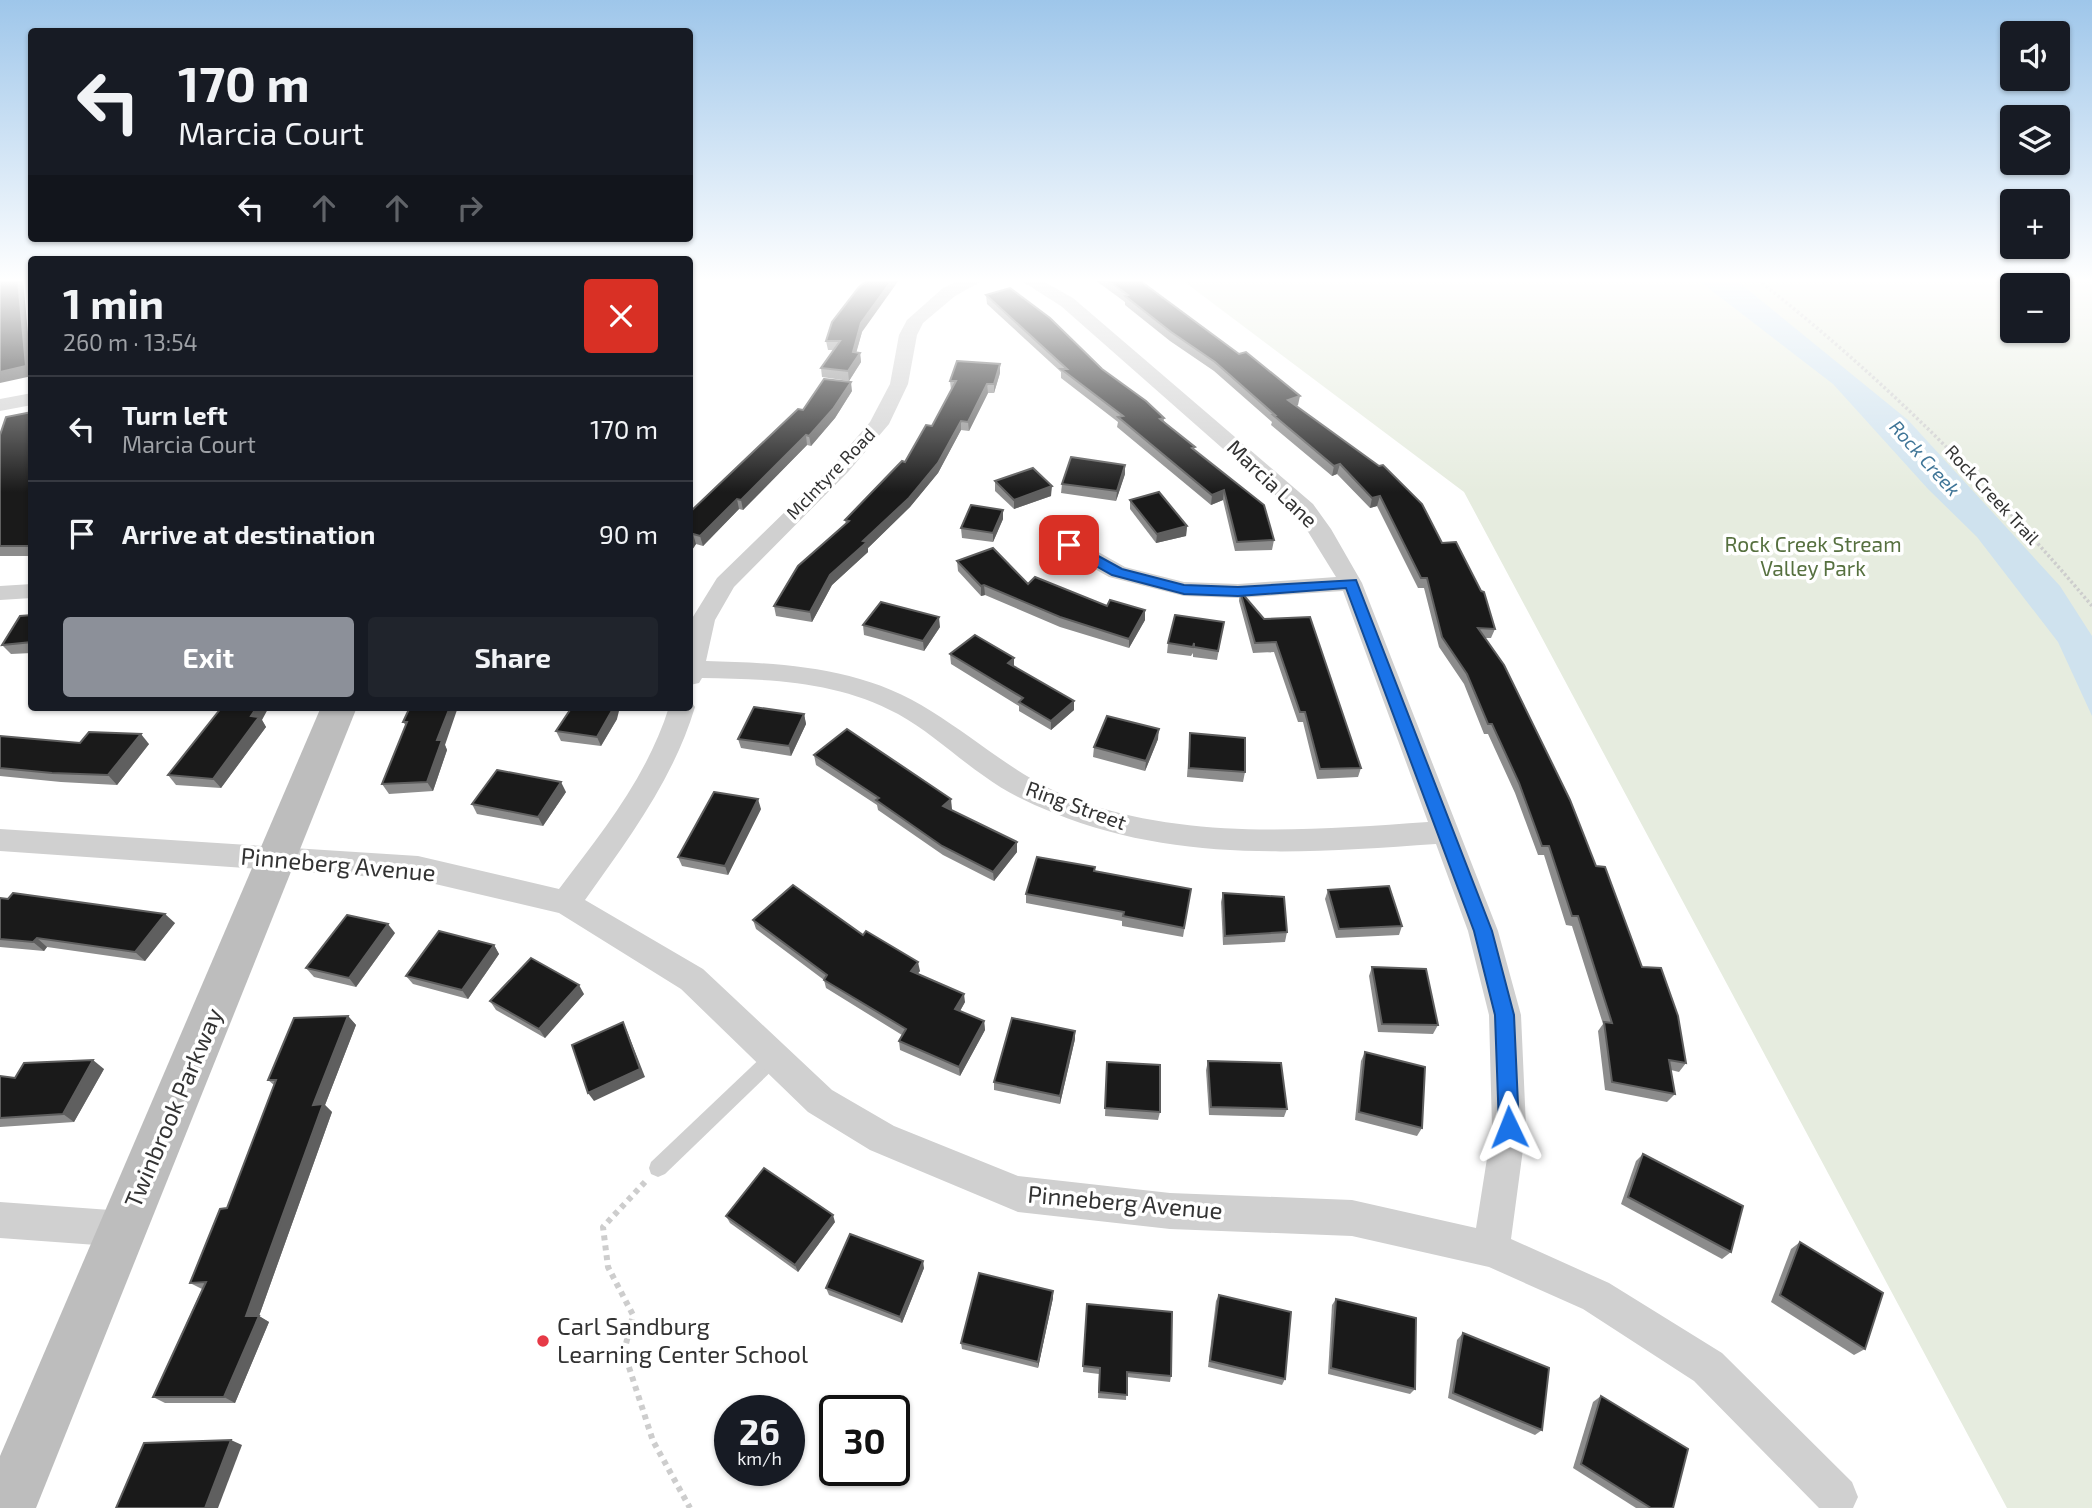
<!DOCTYPE html>
<meta charset="utf-8">
<style>
body{margin:0;font-family:"Exo 2",sans-serif;background:#20242c;color:#f1f3f6;height:100vh;display:flex;flex-direction:column;font-size:26px;white-space:nowrap}
*{box-sizing:border-box;margin:0}
p{font-size:23px;color:#9ea1a6}
.icon{flex:none;width:38px;height:38px;fill:none;stroke:currentColor;stroke-width:2;stroke-linecap:round;stroke-linejoin:round}
.map{position:relative;flex:1;overflow:hidden}
.drawer{position:absolute;left:28px;top:256px;width:665px;height:455px;display:flex;flex-direction:column;background:#171b24;border-radius:7px;box-shadow:0 2px 5px #0004}
.drawer>*{flex:none}
.banner{position:absolute;left:28px;top:28px;width:665px;height:214px;border-radius:7px;box-shadow:0 2px 5px #0004;background:#171b24;color:#f1f3f6;overflow:hidden}
.fabs{position:absolute;left:2000px;top:21px;display:grid;gap:14px}
.fabs a{display:grid;place-items:center;width:70px;height:70px;border-radius:7px;background:#171b24;box-shadow:0 2px 5px #0004;font-size:35px}
.speed{position:absolute;left:714px;top:1395px;display:flex;gap:14px;font-size:35px;font-weight:700;text-align:center}
.speed>*{display:grid;place-content:center;width:91px;height:91px;border-radius:50%;background:#171b24;box-shadow:0 2px 5px #0004;line-height:1}
.speed small{font-size:18px;font-weight:400}
.speed .limit{border:4px solid #111;border-radius:10px;background:#fff;color:#111}
.pin{position:absolute;display:grid;place-items:center;width:60px;height:60px;color:#fff;margin:-30px;border-radius:14px;box-shadow:0 4px 10px #0006}
.me{position:absolute;width:77px;margin:-38px;rotate:358deg;stroke-linejoin:round;filter:drop-shadow(0 0 5px #0008)}
.turn{display:flex;align-items:center;gap:24px;height:147px;padding:0 35px;font-size:32px}
.turn .icon{width:91px;height:91px;stroke-width:2.5}
.turn b{display:block;font-size:49px;line-height:60px}
.lanes{display:flex;align-items:center;height:66px;padding:0 35px;background:#0003;justify-content:center;gap:35px;direction:ltr}
.lanes .off{opacity:.35}
.round{display:grid;place-items:center;flex:none;width:74px;height:74px;border-radius:7px;background:#20242c}
.headline{display:flex;align-items:center;justify-content:space-between;height:119px;padding:0 35px}
h1{font-size:42px;font-weight:700;line-height:52px}
.button{display:flex;gap:14px;margin-top:auto;padding:14px 35px}
.button a{flex:1;height:80px;border-radius:7px;background:#8c9099;color:#fff;font-size:28px;font-weight:700;line-height:80px;text-align:center}
.button a+a{background:#20242c;color:#f1f3f6}
ul{padding:0;list-style:none}
li{display:flex;align-items:center;gap:21px;height:105px;padding:0 35px;border-top:2px solid #363941}
li div{flex:1}
li b{display:block;font-size:26px}
li em{font-style:normal}
.map>svg:first-child{display:block}
</style>
<div class="map">
<svg width="2092" height="1508" viewBox="0 0 2092 1508">
<rect width="100%" height="100%" fill="#fff"/>
<path fill="#e6ecdf" fill-rule="evenodd" d="M1182 280H2092V1508H2007L1464 492ZM2012 285H2058V331H2012Z"/>
<path fill="#cfe2ee" d="M1698 280H1736L1908 420 2060 586 2092 636V716L2058 642 1977 537 1928 489 1833 384Z"/>
<g fill="none" stroke-linecap="round" stroke-linejoin="round">
<path stroke="#cdcdcd" stroke-width="3.5" stroke-dasharray="2.5 2.5" stroke-linecap="butt" d="M1758 280C1882 377 1991 486 2092 606"/>
<path stroke="#cdcdcd" stroke-width="6" stroke-dasharray="5 5" stroke-linecap="butt" d="M645 1182 603 1227 608 1267 633 1315 624 1352 653 1441 690 1508"/>
<path fill="#d0d0d0" fill-rule="evenodd" d="M774 1049 780 1051 783 1057 780 1063 665 1174 658 1177 651 1174 649 1168 651 1162 768 1051Z"/>
<g fill="#d0d0d0" fill-rule="evenodd">
<path d="M961 280H984L955 296 923 323 917 335 908 384 889 424 848 472 734 587 715 620 706 661C784 663 863 667 931 711 984 744 1024 783 1085 803 1196 840 1313 830 1428 822L1343 591 1238 598 1184 596 1109 577 1061 550 1058 545 1061 540H1077L1125 567 1184 582 1238 584 1336 577 1297 514 1061 306 1020 280H1041L1073 298 1313 504 1331 529 1362 583 1498 931 1521 1015 1526 1127 1511 1239 1609 1283 1722 1353 1852 1482 1858 1497 1853 1508H1819L1694 1381 1583 1309 1489 1267 1352 1236 1170 1229 1018 1212 870 1150 808 1112 681 989 559 913 418 880 0 851V829L418 856 559 889C603 831 647 777 669 707H690V700L695 707C673 780 629 838 585 900L703 969 832 1090 894 1126 1018 1176 1170 1193 1352 1200 1476 1228 1492 1127 1489 1015 1468 931 1436 844C1307 853 1176 863 1054 813 1029 803 1005 792 984 776 955 756 929 731 898 714 837 681 770 679 702 678L699 683 690 685 691 620 717 578 834 464 870 422 890 384 899 335 907 320 943 288Z"/>
<path d="M32 393V405L0 411V399Z"/>
<path d="M32 584V598L0 600V586Z"/>
<path d="M0 1202 124 1211 137 1216 142 1229 137 1242 124 1247 0 1238Z"/>
</g>
<path fill="#bdbdbd" fill-rule="evenodd" d="M321 707H357L36 1508H0V1456Z"/>
</g>
<g fill="#8c8c8c">
<path d="M1095 280H1139L1298 405 1297 406 1442 543 1495 629 1491 638H1485L1596 866 1686 1063 1679 1072 1671 1070 1675 1094 1667 1102 1605 1090 1598 1031 1603 1024 1572 926 1566 925 1544 855H1538L1515 793 1488 734H1484L1464 684 1439 647 1424 588H1418L1377 506 1370 508 1337 474 1332 476 1271 425 1272 422 1214 371 1170 341 1125 305V302Z"/>
<path d="M986 295 1102 369 1164 418V421L1195 450 1274 540 1272 550 1235 551 1223 500 1211 505 1117 427 1118 422 1061 378V372L987 304Z"/>
<path d="M862 332 856 352 860 353 861 362 849 381 822 377 821 368 833 350H828L826 341Z"/>
<path d="M1000 373 994 393H988L969 431 961 430 938 473 910 507 868 548V552L832 585 812 622 776 616 774 606 846 524 845 520 905 462 932 426 951 390 950 381Z"/>
<path d="M852 391 835 418 811 446 807 445 743 510 739 509 703 546 696 544 690 553V512L803 410Z"/>
<path d="M32 412V556H0V484Z"/>
<path d="M1125 474 1116 501 1061 493 1062 484Z"/>
<path d="M995 481 1051 496 1014 509 995 491Z"/>
<path d="M1130 500 1187 526 1186 536 1156 543 1130 509Z"/>
<path d="M1003 510V519L993 542 962 538 961 528Z"/>
<path d="M957 561 1028 584 1107 606 1145 610V620L1129 648 1060 627 985 595 981 596 958 571Z"/>
<path d="M1240 591 1361 768 1358 777 1317 779 1303 722H1298L1274 652 1253 653 1239 601Z"/>
<path d="M32 615V653L11 654 2 645Z"/>
<path d="M1224 622 1217 660 1193 657V653L1191 656 1167 653 1168 643Z"/>
<path d="M863 625 940 627 924 651 864 635Z"/>
<path d="M950 654 1014 666 1074 710 1051 730 1019 711V706L951 664Z"/>
<path d="M410 707 445 745 447 750 433 791 389 794 382 784 406 726 403 722Z"/>
<path d="M804 714 806 724 791 756 741 748 738 739Z"/>
<path d="M617 719 601 746 561 741 556 731Z"/>
<path d="M262 720 266 727 221 788 176 785 168 775Z"/>
<path d="M1190 733 1245 772 1243 782 1187 777Z"/>
<path d="M0 736 80 743 149 744 117 785 61 782 0 776Z"/>
<path d="M1158 739 1145 771 1093 757 1094 747Z"/>
<path d="M814 755 952 809 951 810 1017 842V852L994 881 943 855 878 810 877 805 816 765Z"/>
<path d="M566 792 543 826 477 814 472 804Z"/>
<path d="M761 809 728 875 682 866 678 857Z"/>
<path d="M1095 867V871L1191 889 1183 937 1122 926V921L1026 903V894Z"/>
<path d="M1328 890 1402 926 1399 935 1336 938 1325 899Z"/>
<path d="M1223 893 1287 932 1285 942 1223 945 1221 902Z"/>
<path d="M0 898 175 923 145 961 47 947 44 951 0 947Z"/>
<path d="M753 920 863 935 920 971 917 974 965 1002 960 1011 984 1021 985 1030 960 1076 900 1050 899 1041 902 1035 826 988 824 980 756 929Z"/>
<path d="M395 933 356 987 314 977 306 968Z"/>
<path d="M494 945 499 954 468 999 413 984 406 976Z"/>
<path d="M1372 967 1438 1025 1433 1034 1378 1032 1369 976Z"/>
<path d="M584 994 545 1038 496 1010 490 1001Z"/>
<path d="M348 1016 356 1025 325 1105 332 1112 259 1316 269 1322 235 1403H165L153 1397 202 1289 190 1283 227 1208 274 1085 268 1080Z"/>
<path d="M1075 1031V1039L1060 1104 994 1090V1082Z"/>
<path d="M1365 1052 1422 1128 1417 1136 1355 1120 1361 1061Z"/>
<path d="M1208 1061 1287 1109 1284 1117 1209 1115 1206 1070Z"/>
<path d="M1107 1062 1160 1112 1158 1120 1105 1116Z"/>
<path d="M104 1069 74 1122 0 1127V1076L15 1078Z"/>
<path d="M1643 1154 1731 1252 1722 1259 1621 1204 1636 1161Z"/>
<path d="M726 1216 835 1222 798 1272 730 1223Z"/>
<path d="M1800 1242 1865 1349 1854 1355 1771 1302 1791 1249Z"/>
<path d="M924 1268 902 1323 829 1295 826 1288Z"/>
<path d="M1219 1295 1285 1379 1282 1385 1208 1367 1216 1301Z"/>
<path d="M1053 1298 1038 1368 962 1349 961 1343Z"/>
<path d="M1336 1299 1415 1389 1410 1394 1328 1374 1332 1305Z"/>
<path d="M1087 1304 1171 1376 1170 1382 1127 1377 1126 1400 1098 1398 1099 1374 1083 1372Z"/>
<path d="M1463 1333 1542 1430 1535 1435 1448 1398 1457 1340Z"/>
<path d="M1601 1396 1673 1508H1636L1573 1468 1593 1402Z"/>
</g>
<g fill="#5f5f5f">
<path d="M18 280H23L32 376 0 383V372Z"/>
<path d="M892 280H899L862 332 854 361 853 352 861 323Z"/>
<path d="M860 353 861 362 849 381 848 371Z"/>
<path d="M1000 364V373L994 393V384Z"/>
<path d="M851 382 852 391 835 418 811 446 809 436Z"/>
<path d="M987 384 988 393 969 431 968 422Z"/>
<path d="M1300 396 1298 405 1287 409 1288 400Z"/>
<path d="M961 421V430L938 473 910 507 868 548V552L832 585 812 622 810 612 830 575 863 541Z"/>
<path d="M806 435 807 445 743 510 741 500Z"/>
<path d="M1340 464 1337 474 1332 476 1334 466Z"/>
<path d="M1125 465V474L1116 501 1117 491Z"/>
<path d="M1052 486 1051 496 1014 509V500Z"/>
<path d="M1224 490 1223 500 1211 505 1212 495Z"/>
<path d="M1380 496 1377 506 1370 508 1372 498Z"/>
<path d="M737 499 739 509 703 546 700 536Z"/>
<path d="M1003 510V519L993 542V533Z"/>
<path d="M1187 526 1186 536 1156 543 1157 534Z"/>
<path d="M693 534 696 544 690 553V539Z"/>
<path d="M984 585 985 595 981 596V586Z"/>
<path d="M1145 610V620L1129 648V639Z"/>
<path d="M939 617 940 627 924 651 923 641Z"/>
<path d="M1014 658V667L1008 663Z"/>
<path d="M1074 701V710L1051 730V721Z"/>
<path d="M257 707H269L262 720 266 727 221 788 213 779Z"/>
<path d="M450 707H458L445 745 447 750 433 791 427 782 437 740Z"/>
<path d="M614 707H620L617 719 601 746 597 737Z"/>
<path d="M804 714 806 724 791 756 789 746Z"/>
<path d="M1159 729 1158 739 1145 771 1146 761Z"/>
<path d="M141 734 149 744 117 785 108 775Z"/>
<path d="M561 782 566 792 543 826 538 817Z"/>
<path d="M758 799 761 809 728 875 725 866Z"/>
<path d="M951 799 952 809 944 816 943 806Z"/>
<path d="M1017 842V852L994 881 993 872Z"/>
<path d="M165 914 175 923 145 961 135 952Z"/>
<path d="M388 924 395 933 356 987 349 978Z"/>
<path d="M37 938 47 947 44 951 33 942Z"/>
<path d="M494 945 499 954 468 999 462 990Z"/>
<path d="M918 962 920 971 912 980 911 971Z"/>
<path d="M579 985 584 994 545 1038 539 1029Z"/>
<path d="M964 994 965 1002 956 1018 955 1009Z"/>
<path d="M348 1016 356 1025 325 1105 332 1112 259 1316 269 1322 235 1403 224 1397 246 1316 313 1105Z"/>
<path d="M984 1021 985 1030 960 1076 959 1067Z"/>
<path d="M623 1022 627 1031 645 1077 594 1101 588 1093Z"/>
<path d="M1075 1031V1039L1060 1104V1096Z"/>
<path d="M93 1060 104 1069 74 1122 63 1114Z"/>
<path d="M833 1215 835 1222 798 1272 795 1265Z"/>
<path d="M923 1261 924 1268 902 1323 900 1317Z"/>
<path d="M1053 1291V1298L1038 1368V1362Z"/>
<path d="M231 1440 242 1445 218 1508H205Z"/>
</g>
<g fill="#1a1a1a" stroke="#5f5f5f" stroke-width="2">
<path d="M0 280H18L26 366 0 372Z"/>
<path d="M868 280H892L861 323 853 352 860 353 848 371 821 368 840 341H826L832 322 859 287Z"/>
<path d="M1107 280H1139L1239 354 1246 352 1300 396 1288 400 1379 466 1383 465 1422 504 1442 543 1456 542 1481 591 1484 592 1495 629 1478 628 1504 665 1570 800 1596 866 1605 867 1642 967 1661 968 1678 1016 1686 1063 1669 1060 1675 1094 1612 1082 1604 1022 1612 1023 1578 916H1572L1549 846H1542L1519 783 1492 724H1488L1467 674 1442 637 1427 578H1421L1380 496 1372 498 1340 464 1334 466 1273 415H1275L1215 362 1171 332 1125 296 1128 295Z"/>
<path d="M1010 288 1050 318 1102 369 1146 401 1164 418 1160 419 1195 447 1192 448 1264 505 1274 540 1237 542 1224 490 1212 495 1118 417 1123 416 1061 369H1067L986 295Z"/>
<path d="M957 361 1000 364 994 384H987L968 422 961 421 938 463 909 498 863 541 867 542 830 575 810 612 774 606 798 566 849 521 845 520 902 461 905 462 926 425 932 426 956 381H950Z"/>
<path d="M824 379 851 382 833 409 809 436 806 435 741 500 737 499 700 536 693 534 690 539V512L798 409 803 410Z"/>
<path d="M32 412V546H0V435L6 417Z"/>
<path d="M1071 457 1125 465 1117 491 1062 484Z"/>
<path d="M1033 468 1052 486 1014 500 995 481Z"/>
<path d="M1159 492 1187 526 1157 534 1130 500Z"/>
<path d="M971 505 1003 510 993 533 961 528Z"/>
<path d="M993 548 1028 584 1035 577 1107 606 1110 600 1145 610 1129 639 1060 617 984 585 981 586 957 561Z"/>
<path d="M1240 591 1264 619 1310 617 1361 768 1320 769 1305 712H1300L1276 642 1255 643Z"/>
<path d="M881 602 939 617 923 641 863 625Z"/>
<path d="M32 615V642L2 645 20 616Z"/>
<path d="M1175 615 1224 622 1218 651 1194 647V643L1193 647 1168 643Z"/>
<path d="M975 635 1014 658 1008 663 1074 701 1051 721 1019 702 1023 698 950 654Z"/>
<path d="M222 707H257L251 716 259 717 213 779 168 775Z"/>
<path d="M410 707H450L437 740H442L427 782 382 784 407 722H403Z"/>
<path d="M572 707H614L597 737 556 731Z"/>
<path d="M754 707 804 714 789 746 738 739Z"/>
<path d="M1107 716 1159 729 1146 761 1094 747Z"/>
<path d="M847 729 951 799 943 806 1017 842 993 872 942 846 876 800 879 798 814 755Z"/>
<path d="M89 732 141 734 108 775 52 773 0 768V736L80 743Z"/>
<path d="M1190 733 1245 738V772L1189 768Z"/>
<path d="M497 770 561 782 538 817 472 804Z"/>
<path d="M714 792 758 799 725 866 678 857Z"/>
<path d="M1037 857 1095 867 1094 871 1191 889 1184 928 1123 916 1124 912 1026 894Z"/>
<path d="M793 885 863 935 866 931 918 962 911 971 964 994 955 1009 984 1021 959 1067 899 1041 906 1029 824 980 827 975 753 920Z"/>
<path d="M1389 886 1402 926 1339 929 1328 890Z"/>
<path d="M13 893 165 914 135 952 37 938 33 942 0 939V898L8 899Z"/>
<path d="M1223 893 1284 897 1287 932 1225 936Z"/>
<path d="M347 915 388 924 349 978 306 968Z"/>
<path d="M439 931 494 945 462 990 406 976Z"/>
<path d="M531 958 579 985 539 1029 490 1001Z"/>
<path d="M1372 967 1426 969 1438 1025 1382 1024Z"/>
<path d="M348 1016 313 1105 323 1104 246 1316H259L224 1397H153L206 1282 190 1283 220 1209 227 1208 276 1080H268L294 1018Z"/>
<path d="M1012 1018 1075 1031 1060 1096 994 1082Z"/>
<path d="M623 1022 640 1069 588 1093 572 1045Z"/>
<path d="M1365 1052 1425 1067 1422 1128 1359 1112Z"/>
<path d="M93 1060 63 1114 0 1118V1076L15 1078 24 1063Z"/>
<path d="M1208 1061 1281 1063 1287 1109 1211 1107Z"/>
<path d="M1107 1062 1160 1065V1112L1105 1108Z"/>
<path d="M1643 1154 1743 1206 1731 1252 1628 1197Z"/>
<path d="M764 1168 833 1215 795 1265 726 1216Z"/>
<path d="M850 1234 923 1261 900 1317 826 1288Z"/>
<path d="M1800 1242 1883 1293 1865 1349 1780 1295Z"/>
<path d="M979 1273 1053 1291 1038 1362 961 1343Z"/>
<path d="M1219 1295 1291 1312 1285 1379 1210 1361Z"/>
<path d="M1336 1299 1416 1318 1415 1389 1331 1368Z"/>
<path d="M1087 1304 1172 1312 1171 1376 1127 1372V1395L1099 1392 1100 1368 1083 1366Z"/>
<path d="M1463 1333 1549 1368 1542 1430 1453 1393Z"/>
<path d="M1601 1396 1688 1449 1673 1508H1651L1581 1464Z"/>
<path d="M231 1440 205 1508H116L144 1443Z"/>
</g>
<linearGradient id="sky" x2="0" y2="1"><stop stop-color="#9ec6ea"/><stop offset="0.57" stop-color="#fff"/><stop offset="1" stop-color="#fff" stop-opacity="0"/></linearGradient>
<rect width="2092" height="492" fill="url(#sky)"/>
<path fill="#1a73e8" stroke="#114b97" stroke-width="2" d="M1069 540 1122 569 1184 585 1238 587 1356 580 1492 931 1514 1015 1519 1127 1516 1134 1509 1137 1502 1134 1499 1127 1495 1015 1474 931 1346 588 1238 596 1184 594 1112 575 1064 548 1062 545Z"/>
<circle fill="#e63946" stroke="#fff" stroke-width="2.5" cx="543" cy="1341" r="7"/>
<g text-anchor="middle" stroke-width="7" stroke-linejoin="round" paint-order="stroke">
<g font-size="18" fill="#333" stroke="#fff">
<text transform="translate(831 474) rotate(-46)" y="6">McIntyre Road</text>
<text transform="translate(1992 495) rotate(47)" y="6">Rock Creek Trail</text>
</g>
<g font-size="19" font-style="italic" fill="#3f7597" stroke="#fff">
<text transform="translate(1925 458) rotate(48)" y="7">Rock Creek</text>
</g>
<g font-size="21" fill="#333" stroke="#fff">
<text transform="translate(1272 484) rotate(44)" y="7">Marcia Lane</text>
<text transform="translate(1076 806) rotate(20)" y="7">Ring Street</text>
</g>
<g font-size="21" fill="#56703f" stroke="#fff">
<text x="1813" y="552">Rock Creek Stream<tspan x="1813" dy="24">Valley Park</tspan></text>
</g>
<g font-size="24" fill="#333" stroke="#fff">
<text transform="translate(338 865) rotate(5)" y="8">Pinneberg Avenue</text>
<text transform="translate(174 1108) rotate(-67)" y="8">Twinbrook Parkway</text>
<text transform="translate(1125 1203) rotate(5)" y="8">Pinneberg Avenue</text>
</g>
<g font-size="24" fill="#333" stroke="#fff" text-anchor="start">
<text x="557" y="1335">Carl Sandburg<tspan x="557" dy="28">Learning Center School</tspan></text>
</g>
</g>
</svg>
<div class="fabs">
<a><svg class="icon" aria-label="sound" viewBox="0 0 24 24"><path d="M4 9h4l5-4v14l-5-4H4zM17 9q2 3 0 6"/></svg></a>
<a><svg class="icon" aria-label="layers" viewBox="0 0 24 24"><path d="M12 4l9 5-9 5-9-5zM3 14l9 5 9-5"/></svg></a>
<a>+</a>
<a>−</a>
</div>
<div class="speed"><div>26<small>km/h</small></div><div class="limit">30</div></div>
<div class="pin" style="left:1069px;top:545px;background:#d93025"><svg class="icon" aria-label="arrive" viewBox="0 0 24 24"><path d="M6 21V4h12l-3 4 3 4H6"/></svg></div>
<svg class="me" style="left:1509px;top:1127px" viewBox="-20 -20 40 40"><path d="M0-17L14 15 0 8-14 15z" fill="#1a73e8" stroke="#fff" stroke-width="4"/></svg>
<div class="banner">
<div class="turn"><svg class="icon" aria-label="left" viewBox="0 0 24 24"><path d="M17 20v-9H6M10 6l-5 5 5 5"/></svg><div><b>170 m</b>Marcia Court</div></div>
<div class="lanes"><svg class="icon" aria-label="left" viewBox="0 0 24 24"><path d="M17 20v-9H6M10 6l-5 5 5 5"/></svg><svg class="icon off" aria-label="ahead" viewBox="0 0 24 24"><path d="M12 20V5M6 11l6-6 6 6"/></svg><svg class="icon off" aria-label="ahead" viewBox="0 0 24 24"><path d="M12 20V5M6 11l6-6 6 6"/></svg><svg class="icon off" aria-label="right" viewBox="0 0 24 24"><path d="M7 20v-9h11M14 6l5 5-5 5"/></svg></div>
</div>
<section class="drawer">
<div class="headline"><div><h1>1 min</h1><p>260 m · 13:54</p></div><a class="round" style="background:#d93025;color:#fff"><svg class="icon" aria-label="close" viewBox="0 0 24 24"><path d="M6 6l12 12M18 6L6 18"/></svg></a></div>
<ul>
<li><svg class="icon" aria-label="left" viewBox="0 0 24 24"><path d="M17 20v-9H6M10 6l-5 5 5 5"/></svg><div><b>Turn left</b><p>Marcia Court</p></div><em>170 m</em></li>
<li><svg class="icon" aria-label="arrive" viewBox="0 0 24 24"><path d="M6 21V4h12l-3 4 3 4H6"/></svg><div><b>Arrive at destination</b></div><em>90 m</em></li>
</ul>
<div class="button"><a>Exit</a><a>Share</a></div>
</section>
</div>
